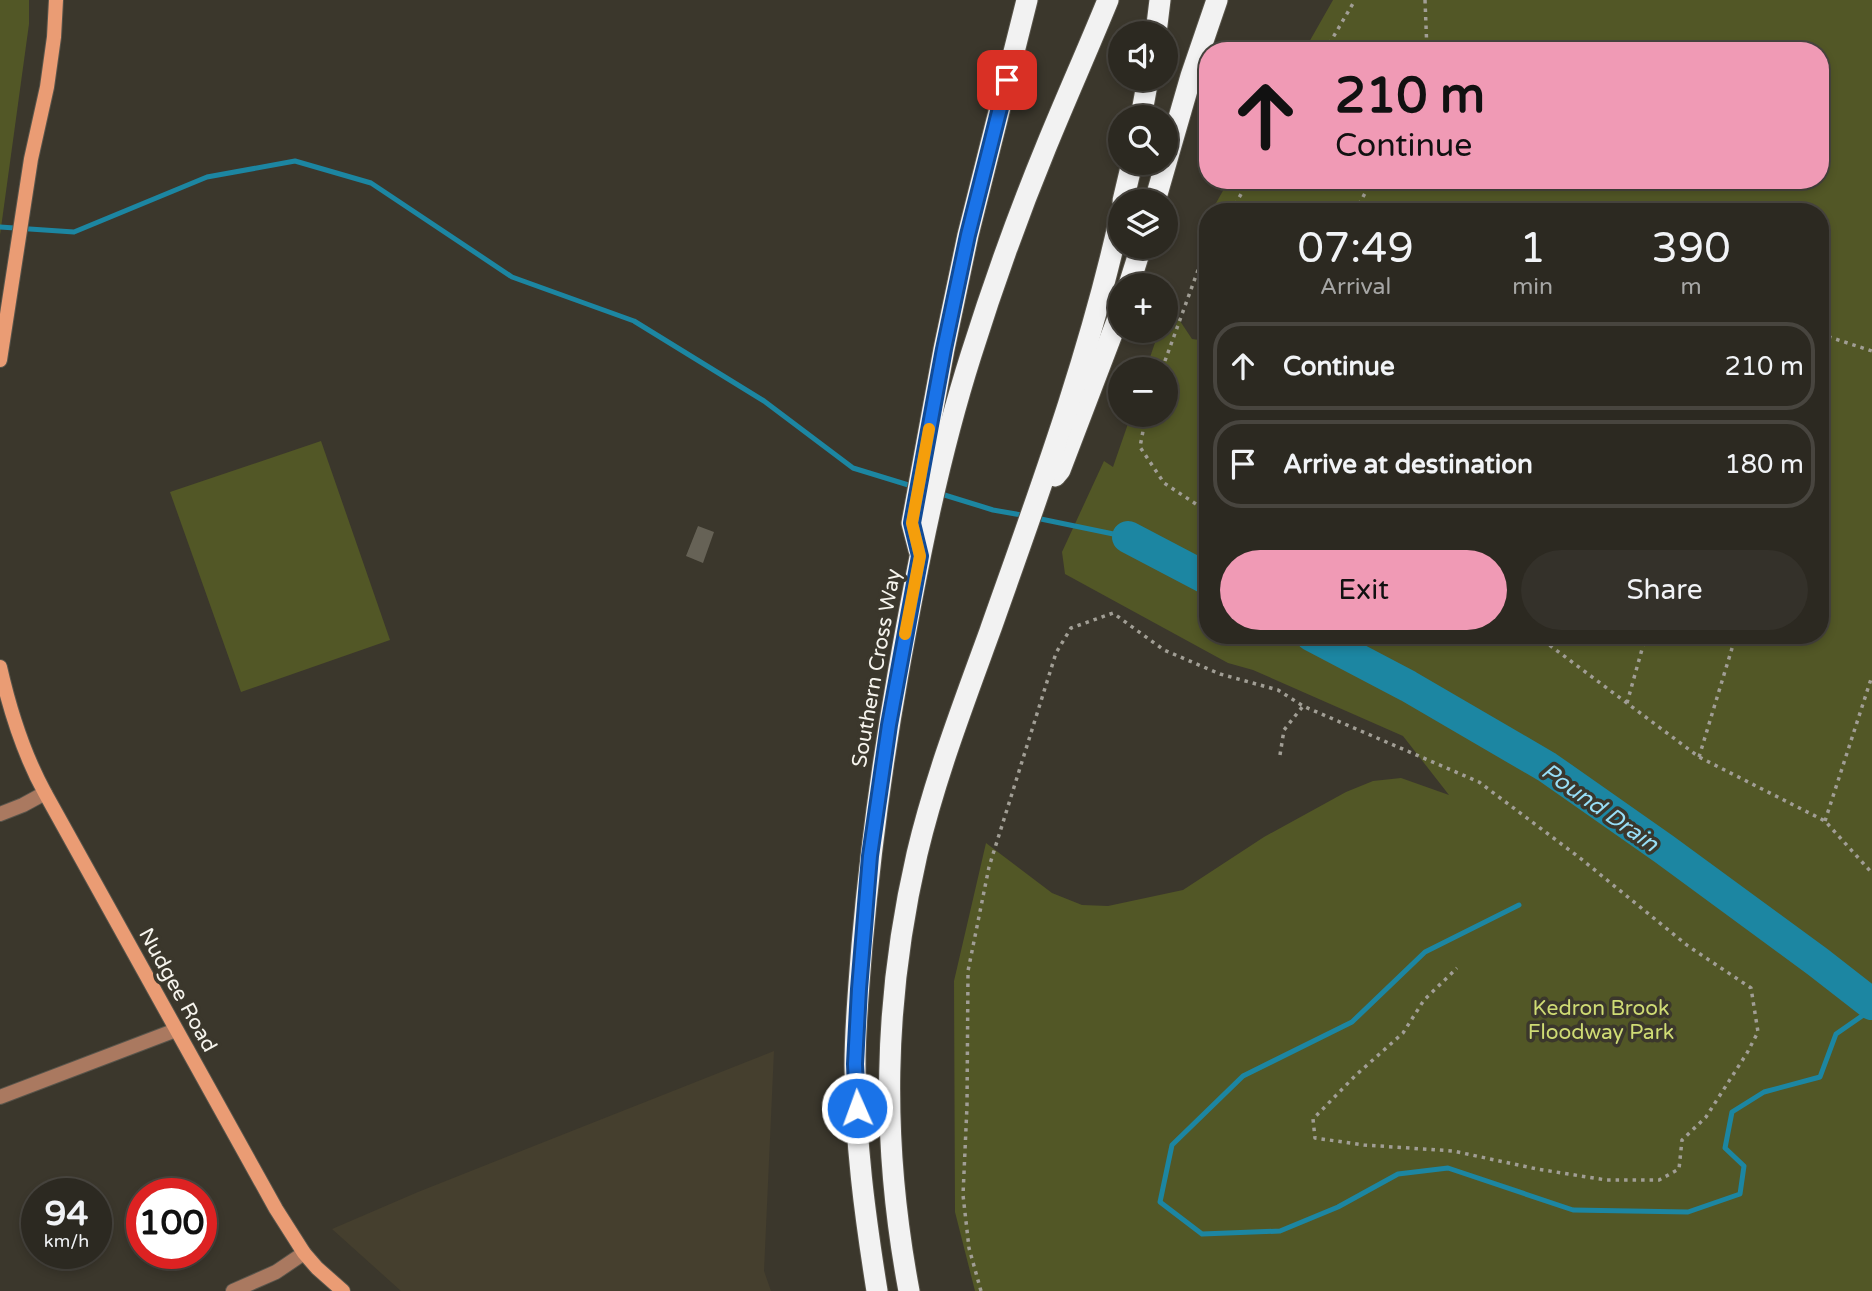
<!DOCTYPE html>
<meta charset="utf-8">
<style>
body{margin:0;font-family:"Varela Round",sans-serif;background:#34312a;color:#f1f3f6;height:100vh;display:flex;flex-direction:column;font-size:26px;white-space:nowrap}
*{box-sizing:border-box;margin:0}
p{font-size:23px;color:#a6a6a5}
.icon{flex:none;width:38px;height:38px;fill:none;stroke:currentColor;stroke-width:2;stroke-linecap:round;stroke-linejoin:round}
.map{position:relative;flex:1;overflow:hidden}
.drawer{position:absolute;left:1199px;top:203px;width:630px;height:441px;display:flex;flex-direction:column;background:#2c2921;border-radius:28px;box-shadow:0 4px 10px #0003,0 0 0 2px #48453f}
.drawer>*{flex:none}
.hud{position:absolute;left:1199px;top:42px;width:630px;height:147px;border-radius:28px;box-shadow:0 4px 10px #0003,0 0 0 2px #48453f;background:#f09ab5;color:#111;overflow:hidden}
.controls{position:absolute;left:1108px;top:21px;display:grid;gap:14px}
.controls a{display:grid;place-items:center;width:70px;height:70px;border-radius:50%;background:#2c2921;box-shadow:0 4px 10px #0003,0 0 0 2px #48453f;font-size:35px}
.speed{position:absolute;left:21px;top:1178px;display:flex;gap:14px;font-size:35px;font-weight:700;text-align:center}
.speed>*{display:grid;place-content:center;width:91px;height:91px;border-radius:50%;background:#2c2921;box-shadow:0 4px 10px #0003,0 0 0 2px #48453f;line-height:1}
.speed small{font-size:18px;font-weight:400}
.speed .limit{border:10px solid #d22;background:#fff;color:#111}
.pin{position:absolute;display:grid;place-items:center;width:60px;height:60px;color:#fff;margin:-30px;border-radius:14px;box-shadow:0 4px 10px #0006}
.me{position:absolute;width:77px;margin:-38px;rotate:358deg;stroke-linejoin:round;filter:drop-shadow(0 0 5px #0008)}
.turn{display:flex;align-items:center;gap:24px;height:147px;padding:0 21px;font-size:32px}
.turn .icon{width:91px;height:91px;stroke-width:2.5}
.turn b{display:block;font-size:49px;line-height:60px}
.eta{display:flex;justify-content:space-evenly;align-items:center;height:119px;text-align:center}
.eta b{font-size:42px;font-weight:600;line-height:49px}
.button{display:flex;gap:14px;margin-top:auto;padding:14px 21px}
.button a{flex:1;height:80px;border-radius:42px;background:#f09ab5;color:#111;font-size:28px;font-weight:600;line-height:80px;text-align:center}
.button a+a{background:#34312a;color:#f1f3f6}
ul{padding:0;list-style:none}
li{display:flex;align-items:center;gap:21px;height:88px;margin:0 14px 10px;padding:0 7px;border:4px solid #48453f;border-radius:28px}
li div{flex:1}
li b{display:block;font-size:26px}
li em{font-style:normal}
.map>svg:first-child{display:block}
</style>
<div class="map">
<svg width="1872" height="1291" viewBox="0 0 1872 1291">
<rect width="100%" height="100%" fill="#3b372c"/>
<path fill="#453f2e" d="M774 1051 764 1271 771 1291H401L332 1229 418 1192Z"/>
<g fill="#525726">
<path d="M0 0H29V24L0 235Z"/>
<path d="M1333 0H1872V1291H975L955 1212 954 981 986 843 1052 893 1082 905 1108 906 1183 890 1264 837 1346 792 1373 781 1401 778 1449 795 1403 736 1253 670 1228 663 1065 574 1062 552 1104 461 1113 467 1131 415H1166V369H1146L1159 331H1166V310L1168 303 1192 339 1207 341 1208 635H1820V212H1211L1229 180H1820V51H1304Z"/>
<path d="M321 441 390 640 241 692 170 492Z"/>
</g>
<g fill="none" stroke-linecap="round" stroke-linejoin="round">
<g stroke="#1c86a2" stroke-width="5">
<path d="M0 227 74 232 207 177 295 161 371 183 512 277 634 321 764 401 853 468 915 487"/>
<path d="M938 493 993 510 1027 516"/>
<path d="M1036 518 1128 537"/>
<path d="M1519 905 1425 952 1352 1022 1243 1076 1172 1145 1160 1202 1202 1234 1280 1231 1338 1207 1398 1174 1448 1168 1573 1210 1688 1212 1740 1194 1744 1166 1725 1148 1732 1112 1764 1092 1820 1077 1836 1034 1872 1009"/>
</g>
<g stroke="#1c86a2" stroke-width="32">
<path d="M1128 537 1208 579"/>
<path d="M1311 635 1408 686 1547 767 1664 849 1818 962 1872 1004"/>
</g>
</g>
<path fill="#666256" d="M698 526 714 532 703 563 686 556Z"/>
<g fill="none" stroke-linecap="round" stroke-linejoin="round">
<g stroke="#59554b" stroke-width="16">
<g id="minor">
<path d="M0 814 23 805 45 793"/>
<path d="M0 1097 176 1030"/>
<path d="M233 1291 276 1272 304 1253"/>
</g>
</g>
<g stroke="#59554b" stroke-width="16">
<g id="secondary">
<path d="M0 360 31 159 47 87 54 37 56 0"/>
<path d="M0 667C10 711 23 753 45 793L276 1209 304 1253 317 1268 343 1291"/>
</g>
</g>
<g stroke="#59554b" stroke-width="23">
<g id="motorway">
<path d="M1156 33 1160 0"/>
<path d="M1141 117 1148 79"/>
<path d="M1123 201 1132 163"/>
<path d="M1155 201 1191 76 1217 0"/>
<path d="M1129 285 1141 247"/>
<path d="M1055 476 1060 470 1120 313"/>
<path d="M919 550 912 523 944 349 968 235 1027 0"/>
<path d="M877 1291C865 1216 855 1141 855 1065 855 1025 859 985 862 945 870 854 882 764 898 674 917 567 938 459 971 355 993 285 1018 215 1046 147 1066 98 1088 49 1108 0"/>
<path d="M909 1291C881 1142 883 1002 917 854 935 778 963 705 990 631 1038 495 1089 358 1120 217"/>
</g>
</g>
<g stroke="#a19e95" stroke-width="3.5" stroke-dasharray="3.5 5" stroke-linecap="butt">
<path d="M1425 0 1427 51"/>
<path d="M1325 51 1355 0"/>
<path d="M1231 212 1249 180"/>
<path d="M1355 212 1372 180"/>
<path d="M1820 334 1872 351"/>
<path d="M1820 357 1826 336"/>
<path d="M1162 369 1201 262 1208 251"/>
<path d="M1146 415 1140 447 1164 483 1208 512"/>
<path d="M1536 635 1699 757 1825 821 1872 873"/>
<path d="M1627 703 1646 635"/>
<path d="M1280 755 1284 730 1303 706"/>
<path d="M1699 757 1736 635"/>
<path d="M1825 821 1872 676"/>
<path d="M981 1291 969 1248 963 1195 967 1106 968 971 989 867 1056 653 1071 628 1113 613 1164 650 1220 674 1278 690 1303 706 1479 782 1580 858 1688 946 1751 988 1758 1032 1747 1053 1706 1117 1682 1140 1679 1169 1659 1180H1606L1537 1169 1453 1151 1364 1145 1315 1138 1313 1119 1356 1075 1403 1033 1424 1000 1457 968"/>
</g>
<use href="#minor" stroke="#aa7960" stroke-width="14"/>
<use href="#secondary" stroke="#ea9c74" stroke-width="14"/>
<use href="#motorway" stroke="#f2f2f2" stroke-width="21"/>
</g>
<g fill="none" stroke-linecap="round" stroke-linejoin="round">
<g stroke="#114b97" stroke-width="18">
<path id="route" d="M857 1108 855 1064 859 989 870 856 889 725 920 556 912 523 944 349 968 235 1007 80"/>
</g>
<use href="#route" stroke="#1a73e8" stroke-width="12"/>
<path stroke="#f59e0b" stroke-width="12" d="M905 634 920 556 912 523 929 429"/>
</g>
<g text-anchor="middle" stroke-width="7" stroke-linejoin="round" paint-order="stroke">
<g font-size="21" fill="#f6f4ed" stroke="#3b372c">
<text transform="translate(876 668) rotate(-80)" y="7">Southern Cross Way</text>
<text transform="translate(178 990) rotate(61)" y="7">Nudgee Road</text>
</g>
<g font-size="21" fill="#cfdb74" stroke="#3b372c">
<text x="1601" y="1015">Kedron Brook<tspan x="1601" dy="24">Floodway Park</tspan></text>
</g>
<g font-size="23" font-style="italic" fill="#98def6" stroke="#3b372c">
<text transform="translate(1600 807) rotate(35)" y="8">Pound Drain</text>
</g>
</g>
</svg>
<div class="controls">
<a><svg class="icon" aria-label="sound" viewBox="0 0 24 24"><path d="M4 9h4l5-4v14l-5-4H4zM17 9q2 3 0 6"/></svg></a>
<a><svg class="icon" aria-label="search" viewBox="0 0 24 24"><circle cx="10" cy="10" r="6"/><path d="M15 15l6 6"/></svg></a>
<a><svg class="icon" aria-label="layers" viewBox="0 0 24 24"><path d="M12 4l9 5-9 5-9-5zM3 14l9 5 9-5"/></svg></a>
<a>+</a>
<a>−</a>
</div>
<div class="speed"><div>94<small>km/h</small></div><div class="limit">100</div></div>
<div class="pin" style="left:1007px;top:80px;background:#d93025"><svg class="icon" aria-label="arrive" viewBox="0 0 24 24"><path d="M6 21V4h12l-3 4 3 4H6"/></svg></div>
<svg class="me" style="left:857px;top:1108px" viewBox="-20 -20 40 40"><circle r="17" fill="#1a73e8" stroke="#fff" stroke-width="3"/><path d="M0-11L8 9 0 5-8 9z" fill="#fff"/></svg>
<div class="hud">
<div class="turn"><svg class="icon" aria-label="ahead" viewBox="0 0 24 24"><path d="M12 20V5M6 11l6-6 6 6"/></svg><div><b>210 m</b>Continue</div></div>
</div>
<section class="drawer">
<div class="eta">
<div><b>07:49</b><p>Arrival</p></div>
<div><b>1</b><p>min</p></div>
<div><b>390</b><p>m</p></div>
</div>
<ul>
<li><svg class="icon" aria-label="ahead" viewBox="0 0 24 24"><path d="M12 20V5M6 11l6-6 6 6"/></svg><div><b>Continue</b></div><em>210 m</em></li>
<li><svg class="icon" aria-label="arrive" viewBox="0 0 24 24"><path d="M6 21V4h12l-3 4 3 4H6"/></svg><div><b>Arrive at destination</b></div><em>180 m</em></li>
</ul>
<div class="button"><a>Exit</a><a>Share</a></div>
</section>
</div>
